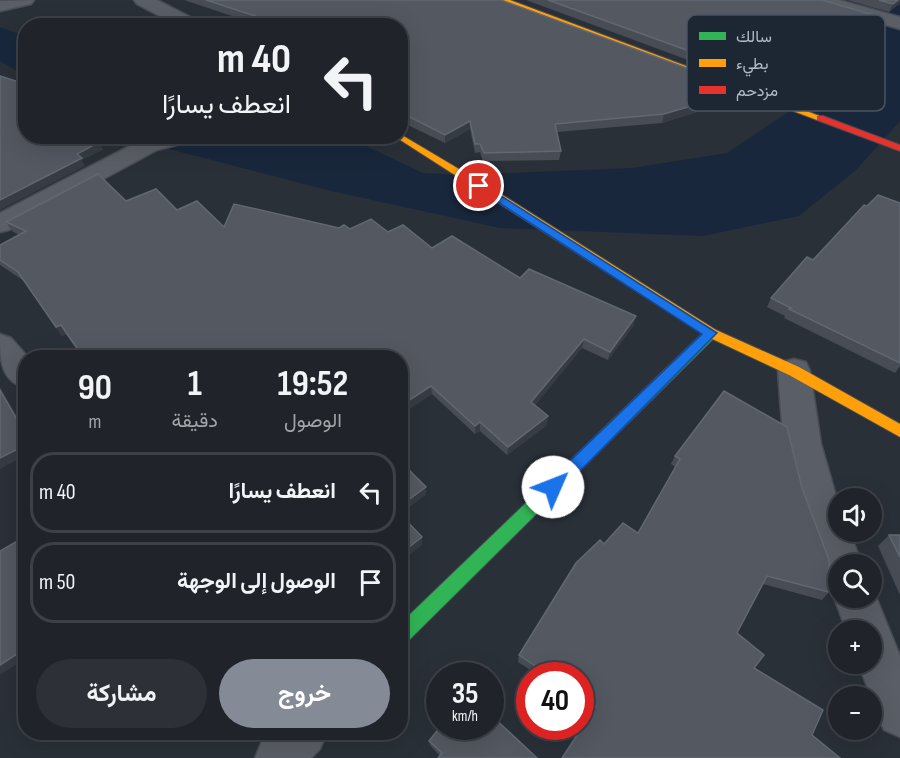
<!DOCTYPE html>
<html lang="ar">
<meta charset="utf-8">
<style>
body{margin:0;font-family:"Sofia Sans Condensed",Vazirmatn,sans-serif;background:#2d3036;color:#f1f3f6;direction:rtl;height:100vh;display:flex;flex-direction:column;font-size:22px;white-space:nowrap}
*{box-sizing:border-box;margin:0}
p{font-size:20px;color:#a2a4a8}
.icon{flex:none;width:33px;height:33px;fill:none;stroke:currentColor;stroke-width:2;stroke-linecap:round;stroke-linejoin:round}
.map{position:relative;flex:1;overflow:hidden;direction:ltr}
.panel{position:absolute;left:18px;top:350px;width:390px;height:390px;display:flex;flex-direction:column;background:#20242a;border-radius:24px;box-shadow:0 6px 24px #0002,0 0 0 2px #3d4147;direction:rtl}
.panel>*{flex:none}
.top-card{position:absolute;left:18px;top:18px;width:390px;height:126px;border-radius:24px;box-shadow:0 6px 24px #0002,0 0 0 2px #3d4147;direction:rtl;background:#20242a;color:#f1f3f6;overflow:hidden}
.buttons{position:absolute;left:828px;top:488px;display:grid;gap:12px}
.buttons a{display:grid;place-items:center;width:54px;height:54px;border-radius:50%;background:#20242a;box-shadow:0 6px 24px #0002,0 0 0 2px #3d4147;font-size:30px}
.speed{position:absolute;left:426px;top:662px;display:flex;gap:12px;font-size:30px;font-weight:700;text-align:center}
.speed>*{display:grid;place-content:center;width:78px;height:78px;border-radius:50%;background:#20242a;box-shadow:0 6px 24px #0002,0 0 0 2px #3d4147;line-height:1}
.speed small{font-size:15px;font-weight:400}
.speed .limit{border:9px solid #d22;background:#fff;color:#111}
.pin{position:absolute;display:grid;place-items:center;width:51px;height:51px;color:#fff;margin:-26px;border:3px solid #fff;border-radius:50%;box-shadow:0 2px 6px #0007}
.me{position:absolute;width:66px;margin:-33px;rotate:46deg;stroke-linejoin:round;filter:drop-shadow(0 0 4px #0008)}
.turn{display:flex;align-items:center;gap:21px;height:126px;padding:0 18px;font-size:27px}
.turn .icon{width:78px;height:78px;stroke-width:2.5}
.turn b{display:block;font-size:42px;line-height:51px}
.eta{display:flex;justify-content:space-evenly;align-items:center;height:102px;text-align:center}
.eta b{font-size:36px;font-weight:700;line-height:42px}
.button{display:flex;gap:12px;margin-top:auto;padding:12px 18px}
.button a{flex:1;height:69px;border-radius:36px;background:#848b96;color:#fff;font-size:24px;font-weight:700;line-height:69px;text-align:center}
.button a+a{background:#2d3036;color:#f1f3f6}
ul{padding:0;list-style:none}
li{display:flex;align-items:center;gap:18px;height:81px;margin:0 12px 9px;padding:0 6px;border:3px solid #3d4147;border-radius:24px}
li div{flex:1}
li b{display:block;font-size:22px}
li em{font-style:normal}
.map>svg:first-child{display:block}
</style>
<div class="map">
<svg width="900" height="758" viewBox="0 0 900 758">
<rect width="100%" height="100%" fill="#2a3038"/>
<g fill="#19273c">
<path d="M900 5V121L856 170 799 216 703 236 500 228 331 191 154 145 137 137H347L423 173 461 175 632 168 727 153 794 108 829 94 883 44 882 18 887 7Z"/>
<path d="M0 27 25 36V76L0 61Z"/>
</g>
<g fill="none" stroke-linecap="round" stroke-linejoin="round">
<g stroke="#484c55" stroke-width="3">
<g id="street">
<path d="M34 0 31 4 0 11V1Z"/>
<path d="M134 0H157L200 22 202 26H178L137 4Z"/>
<path d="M811 0H839L900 17V29L814 4Z"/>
<path d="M154 136H195L192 141 157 150 9 230 0 232V213L141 140Z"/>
<path d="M0 334 11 338 28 357H26V389C0 380 0 360 0 334Z"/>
<path d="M794 359 806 362 810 371 821 444 838 503V531H849L862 564H838V582L828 577C809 536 794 490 785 445 781 421 780 395 778 371L782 362Z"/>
<path d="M838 587V597H872V587L900 656V737L884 730 858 663H872V630H846L834 597Z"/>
<path d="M270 732H327L320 749 311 758H255L262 741Z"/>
</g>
</g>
<g stroke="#484c55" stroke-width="2">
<path id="fast" d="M711 328 716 330 717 333 716 336 406 643 400 646V624L706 330Z"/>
</g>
<g stroke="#484c55" stroke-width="2">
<g id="slow">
<path d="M499 0H510L825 118 817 120Z"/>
<path d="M400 134 501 194 716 330 799 367 900 424V437L789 375 706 336 394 136H400Z"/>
</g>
</g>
<g stroke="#484c55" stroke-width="2">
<path id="jam" d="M817 116H823L900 145V151L817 120Z"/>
</g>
<use href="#street" fill="#5a5e66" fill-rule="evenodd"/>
<use href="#fast" fill="#30b455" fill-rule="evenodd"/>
<use href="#slow" fill="#ff9f0a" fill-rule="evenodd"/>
<use href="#jam" fill="#e5322d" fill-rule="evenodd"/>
</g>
<g fill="#474c55">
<path d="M184 0H501L709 86 700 111 662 123 557 132 561 151 559 160 483 161 480 152 475 153 470 129 445 143 412 127 400 119V26H262Z"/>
<path d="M526 0H822L877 16 874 24 852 41 849 49 808 86 718 61 715 70Z"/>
<path d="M847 0H900V3L889 12Z"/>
<path d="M126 201 177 210 224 227 339 228 388 232 520 278 634 325 608 360 582 348 535 405 547 425 507 455 480 431 475 434 432 394 400 415V357H82L66 334 62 336 24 281 0 265V245L19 235 12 231 6 222Z"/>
<path d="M900 203V366L895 373 784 318 785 316 767 307 771 298 813 260 867 206Z"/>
<path d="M675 456 802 488 829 592 822 600 763 584 737 633 754 668 812 735 592 712 580 704V675H538L518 662 519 655 604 544 638 533 675 467 671 464Z"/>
<path d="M889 535H900V595L878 546Z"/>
<path d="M429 741 537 758 440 756 430 745Z"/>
</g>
<g fill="#373c44">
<path d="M898 0H900V3L889 12 893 4Z"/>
<path d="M877 16 874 24 843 48 846 39Z"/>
<path d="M852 41 849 49 808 86 812 78Z"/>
<path d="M711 77 700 111 662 123 664 114Z"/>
<path d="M470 121V129L445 143V135Z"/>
<path d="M99 142 103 150 82 160 85 166 0 210V200L77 154Z"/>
<path d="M636 316 634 325 608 360 610 352Z"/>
<path d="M61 325 66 334 62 336 56 327Z"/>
<path d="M584 339 582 348 530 411 531 402Z"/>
<path d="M431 386 432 394 400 415V406Z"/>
<path d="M0 387 26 432V435L0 390Z"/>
<path d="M548 416 547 425 507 455 508 447Z"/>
<path d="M480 422V431L475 434V426Z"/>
<path d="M26 445V455L0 469V458Z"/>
<path d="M426 487V495L400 514V506Z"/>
<path d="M422 537V545L400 562V554Z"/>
<path d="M26 648V658L0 675V665Z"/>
</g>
<g fill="#535861" stroke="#626872" stroke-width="1.5">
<path d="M206 0H501L711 77 702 103 664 114 555 124 561 151 484 153 480 144H475L470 121 445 135 412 118 400 111V26H286Z"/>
<path d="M548 0H822L877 16 846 39 852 41 812 78 721 52 717 61Z"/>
<path d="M879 0H898L893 4Z"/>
<path d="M0 76 22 83 26 85V136H92L99 142 77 154 82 158 0 200Z"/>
<path d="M98 174 126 201 156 189 177 210 197 201 224 227 234 204 339 228 344 225 350 229 371 219 388 232 403 225 432 248 452 236 520 278 529 269 636 316 610 352 584 339 531 402 548 416 508 447 480 422 475 426 431 386 400 406V357H83L61 325 56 327 18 272 0 260V245L26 231 6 222Z"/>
<path d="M878 195 900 203V363L789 309 791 308 771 298 807 257 813 260 864 205 867 206Z"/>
<path d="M0 390 26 435V445L0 458Z"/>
<path d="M724 391 787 427 802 488 829 560V592L767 576 737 633 764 655 754 668 823 710 812 735 840 758H562L596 706 580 696V675H549L519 655 576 563 600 540 604 544 623 523 638 533 680 459 675 456Z"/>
<path d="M400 461 426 487 400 506Z"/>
<path d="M400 514 422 537 400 554Z"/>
<path d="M889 535H900V557Z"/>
<path d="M26 536V648L0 665V551Z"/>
<path d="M490 714 537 758H438L442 753 429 741 441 726H490Z"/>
</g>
<path fill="#1a73e8" stroke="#114b97" stroke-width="1.5" d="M479 182 717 333 559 492 553 494 548 492 545 487 548 482 702 334 476 188 474 186Z"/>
<rect x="687" y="15" width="198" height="96" rx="9" fill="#1d2633" stroke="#4a5360" stroke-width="1.5"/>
<rect x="699" y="32" width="27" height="8" fill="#30b455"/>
<rect x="699" y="59" width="27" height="8" fill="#ff9f0a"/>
<rect x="699" y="86" width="27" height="8" fill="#e5322d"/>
<g font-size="16" fill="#b4bcc9">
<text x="736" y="42">سالك</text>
<text x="736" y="69">بطيء</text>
<text x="736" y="96">مزدحم</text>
</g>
</svg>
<div class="buttons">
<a><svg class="icon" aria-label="sound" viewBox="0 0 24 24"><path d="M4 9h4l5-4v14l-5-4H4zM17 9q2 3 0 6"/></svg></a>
<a><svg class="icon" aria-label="search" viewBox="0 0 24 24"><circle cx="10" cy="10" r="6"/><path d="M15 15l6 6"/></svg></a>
<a>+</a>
<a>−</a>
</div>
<div class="speed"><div>35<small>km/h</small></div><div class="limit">40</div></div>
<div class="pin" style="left:479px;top:186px;background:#d93025"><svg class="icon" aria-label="arrive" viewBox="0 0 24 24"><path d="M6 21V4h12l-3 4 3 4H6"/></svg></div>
<svg class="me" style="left:553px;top:487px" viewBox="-20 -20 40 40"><circle r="19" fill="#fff"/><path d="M0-13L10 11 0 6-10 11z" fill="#1a73e8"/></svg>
<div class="top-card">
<div class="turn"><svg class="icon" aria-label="left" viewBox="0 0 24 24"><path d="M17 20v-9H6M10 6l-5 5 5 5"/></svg><div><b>40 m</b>انعطف يسارًا</div></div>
</div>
<section class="panel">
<div class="eta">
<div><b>19:52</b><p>الوصول</p></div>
<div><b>1</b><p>دقيقة</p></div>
<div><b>90</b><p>m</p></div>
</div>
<ul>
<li><svg class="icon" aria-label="left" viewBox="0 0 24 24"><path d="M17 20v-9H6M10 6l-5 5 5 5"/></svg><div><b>انعطف يسارًا</b></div><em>40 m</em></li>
<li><svg class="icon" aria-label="arrive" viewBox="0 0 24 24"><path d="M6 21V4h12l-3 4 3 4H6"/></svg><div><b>الوصول إلى الوجهة</b></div><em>50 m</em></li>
</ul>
<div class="button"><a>خروج</a><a>مشاركة</a></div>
</section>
</div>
